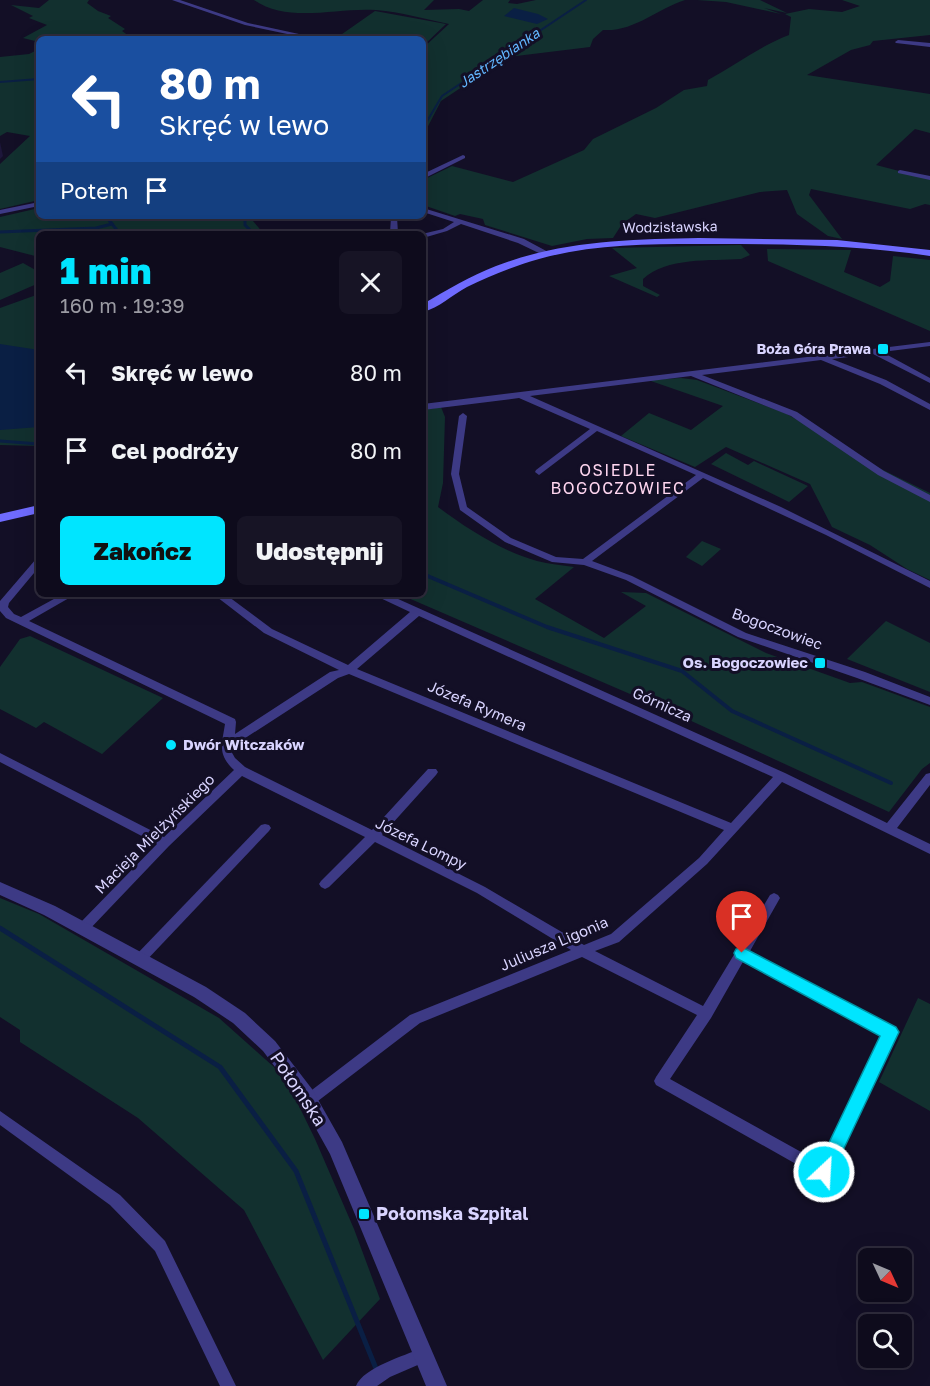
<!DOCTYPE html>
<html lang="pl">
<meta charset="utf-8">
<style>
body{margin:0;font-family:"Golos Text",sans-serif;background:#171425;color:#f1f3f6;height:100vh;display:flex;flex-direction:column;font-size:22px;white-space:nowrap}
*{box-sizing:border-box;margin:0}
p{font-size:20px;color:#9b9ba3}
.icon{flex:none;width:33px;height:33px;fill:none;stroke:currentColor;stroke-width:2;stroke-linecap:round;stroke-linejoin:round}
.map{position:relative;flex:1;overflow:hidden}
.panel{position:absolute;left:36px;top:231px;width:390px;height:366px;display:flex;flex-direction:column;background:#0e0b1c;border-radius:9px;box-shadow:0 6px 24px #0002,0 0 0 2px #2e2b3b}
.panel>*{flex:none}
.hud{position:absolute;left:36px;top:36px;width:390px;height:183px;border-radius:9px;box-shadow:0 6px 24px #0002,0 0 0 2px #2e2b3b;background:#1a4fa0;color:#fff;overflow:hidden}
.needle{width:39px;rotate:134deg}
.tools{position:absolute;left:858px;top:1248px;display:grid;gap:12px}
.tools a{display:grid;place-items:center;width:54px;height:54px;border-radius:9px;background:#0e0b1c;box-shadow:0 6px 24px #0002,0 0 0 2px #2e2b3b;font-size:30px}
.pin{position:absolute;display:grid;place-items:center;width:51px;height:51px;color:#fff;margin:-62px -26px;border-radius:50% 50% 50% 0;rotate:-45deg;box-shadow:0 0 6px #0007}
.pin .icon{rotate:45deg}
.me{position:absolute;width:66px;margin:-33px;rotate:25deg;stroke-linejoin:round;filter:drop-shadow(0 0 4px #0008)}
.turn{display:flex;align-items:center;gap:21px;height:126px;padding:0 24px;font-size:27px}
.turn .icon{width:78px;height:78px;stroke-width:2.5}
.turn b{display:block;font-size:42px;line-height:51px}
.then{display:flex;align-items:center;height:57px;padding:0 24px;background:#0003;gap:12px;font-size:22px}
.round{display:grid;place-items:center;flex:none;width:63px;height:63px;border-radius:9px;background:#171425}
.head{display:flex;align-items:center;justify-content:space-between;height:102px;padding:0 24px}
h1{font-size:36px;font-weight:800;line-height:45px;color:#00e5ff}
.primary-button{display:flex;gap:12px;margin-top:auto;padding:12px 24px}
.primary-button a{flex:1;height:69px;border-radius:9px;background:#00e5ff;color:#111;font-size:24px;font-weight:800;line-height:69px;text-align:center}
.primary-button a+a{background:#171425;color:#f1f3f6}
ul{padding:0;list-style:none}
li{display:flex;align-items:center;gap:18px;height:78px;padding:0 24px}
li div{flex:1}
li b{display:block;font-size:22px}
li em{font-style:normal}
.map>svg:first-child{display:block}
</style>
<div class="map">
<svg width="930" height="1386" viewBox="0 0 930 1386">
<rect width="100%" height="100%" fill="#130f26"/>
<g fill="#12302f">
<path d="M49 0H89L87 3 98 11 111 16 108 18 125 29 122 31 133 39H39V42L23 38 47 25 29 18 33 16 11 5 39 8Z"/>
<path d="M254 0H434L424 10 459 9 469 11 483 0H510L508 3 517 4 536 0H685C657 9 634 32 603 30L593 39 590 47 507 57 441 101 423 136V48L449 24C425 19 401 12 376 10 337 7 289 24 254 0Z"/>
<path d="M697 0H760L787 13 764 8 781 14 726 2Z"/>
<path d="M842 0H930V35L873 41 870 45 851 50 807 75 930 94V133L915 129 876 165 930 179V205L925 204 910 209 811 189 809 195 842 239 828 236 797 214 787 190 760 192 655 218 636 214 622 224 613 238 587 239 552 246 485 225 483 219 460 214 455 216 423 205V191L426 190 423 188V180L452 166 513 182 584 150 593 139 656 108 684 90 707 86 708 80C736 65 760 46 789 35L791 17 785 14 809 9 842 12 860 6Z"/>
<path d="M375 11 446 24 423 46V39H335Z"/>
<path d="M39 49V200L0 209V164L30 136 7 132 0 136V57L29 54Z"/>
<path d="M39 208V216H255L253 221 264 234H39V257L0 247V217Z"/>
<path d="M741 245 750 255 741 259C711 261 666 257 643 279V286L660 295 657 297 609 276 637 268 612 248Z"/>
<path d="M767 249 851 250 844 272 880 287 890 281 893 256 930 260V331L768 261Z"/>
<path d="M23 263 39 272V283L0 300V273Z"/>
<path d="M39 294V446L0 445V308Z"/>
<path d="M681 378 697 380 787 414 879 468 930 493V580L907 569 870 545 832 527 810 484 726 447 695 467 621 436 649 413 691 430 723 406 648 380Z"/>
<path d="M441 407 445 417 443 483 438 507C466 528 503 552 537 561 549 564 562 565 574 567L535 599 604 638 646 606 621 592 646 593 766 653 850 683 862 682 930 707V763L922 769 889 812 674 713 399 594H423V410Z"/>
<path d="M726 453 748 465 754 461 808 486 789 502 711 464Z"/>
<path d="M702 541 721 549 702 566 686 557Z"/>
<path d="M886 621 930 643V692L847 659Z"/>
<path d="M30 636 163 698 102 754 44 722 36 728 0 709V667L20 639Z"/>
<path d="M0 898 39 914 219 1018 274 1067 297 1102 315 1139 354 1229 380 1299 323 1360 244 1210 138 1118 20 1042V1030L0 1017Z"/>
<path d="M918 998 930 1004V1111L879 1082Z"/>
</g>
<g fill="#0a1f44">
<path d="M514 8 538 14 548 19 537 24 504 16Z"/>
<path d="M0 344 39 350V427L0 430Z"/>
</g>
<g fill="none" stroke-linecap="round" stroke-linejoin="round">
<g stroke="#0a1f44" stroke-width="2">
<path d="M0 82 39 79"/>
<path d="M423 128 442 96 586 0"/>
<path d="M106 216 110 222"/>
<path d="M245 216V222"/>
</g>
<g stroke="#0a1f44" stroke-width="3">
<path d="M109 220 120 234"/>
<path d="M245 220V225L254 234"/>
<path d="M0 232 96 228 112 224"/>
<path d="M0 441 39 444"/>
</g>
<path stroke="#0a1f44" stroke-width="4" d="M423 574 547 627 682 671 732 711 891 783"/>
<path stroke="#0a1f44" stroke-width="5" d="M0 928 220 1067 296 1171 377 1371"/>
<g fill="#3d3a85" fill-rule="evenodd">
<path d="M172 0H180L248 23 322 39H311L245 25Z"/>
<path d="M898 40 930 43V47L896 43 895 42Z"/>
<path d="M463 155 465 156V158L423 179V174Z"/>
<path d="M900 170 930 176V180L898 173V171Z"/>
<path d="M39 202V206L0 214V210Z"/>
<path d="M423 208 524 239 550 253 543 255 518 243 461 224 447 231 423 238 422 234 443 229 454 222 423 212Z"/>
<path d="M391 216H397L398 234H390Z"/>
<path d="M930 342V346L882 352 930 378V383L873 354 832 359 886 380 930 404V410L880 384 821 360 702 375 797 412 884 471 930 495V502L878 475 791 416 691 376 530 396 781 507 930 581V588L826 535 703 478 592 561 632 576 746 633 865 672 930 697V705L857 678 738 637 626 580 584 565 552 562 505 542 460 510 451 474 459 416 463 413 467 416 459 474 467 507 511 538 556 557 583 559 696 475 597 431 539 475 535 472 536 470 590 429 519 398 423 410V404Z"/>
<path d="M39 558V567L9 603 8 607 14 614 21 617 63 594H76L29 621 235 719 236 722 235 734 330 672 339 670 264 633 213 594H225L272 629 348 665 410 612 376 596 374 594H387L785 773 887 823 926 774 930 773V785L897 828 930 844V854L782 782 707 864 619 942 595 951 703 1006 770 895 774 893 778 895 780 898 750 951 895 1028 897 1032 829 1177 824 1179 819 1177 656 1085 654 1081 656 1077 697 1015 582 957 420 1023 314 1104 309 1106 304 1104 302 1100 304 1096 410 1015 571 950 477 893 375 842 329 887 325 889 321 887 319 884 321 881 365 837 242 776 169 846 87 932 83 933 79 932 77 928 79 924 157 844 0 762V753L164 837 234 770C217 754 222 744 225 724L6 618 0 611V601L36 559ZM419 616 773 777 731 823 357 669ZM349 674 724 830 699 858 611 934 584 945 485 887 382 835 436 775 438 772 436 769H428L372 830 245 767 235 758 231 751 233 746 338 678ZM744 960 882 1034 821 1163 670 1079 711 1018Z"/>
<path d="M265 824 269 825 271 828 269 831 143 964 139 965 135 964 133 960 135 956 261 825Z"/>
<path d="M0 1111 120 1195 165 1241 236 1386H220L155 1251 110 1205 0 1125Z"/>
<path d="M422 1348 427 1351 430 1356 427 1361 390 1377 377 1386H356C364 1367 404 1356 422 1348Z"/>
</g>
<path fill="#3d3a85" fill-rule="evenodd" d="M0 882 55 906 206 987 245 1013 275 1041 312 1089 342 1142 447 1386H426L330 1154 300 1100 263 1051 233 1023 194 997 44 915 0 895Z"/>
<g fill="#6f6bff" fill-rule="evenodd">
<path d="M699 238 837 240 930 250V256C859 245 788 244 716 244 657 244 596 243 539 259 514 266 490 276 467 287 452 295 439 308 423 312V304C447 290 470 276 496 266 561 241 630 239 699 238Z"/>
<path d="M39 505V513L0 522V514Z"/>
</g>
</g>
<path fill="#1d163a" d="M0 142 3 156 0 159Z"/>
<path fill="#00e5ff" stroke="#0095a6" stroke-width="1.5" d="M742 947 896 1027 899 1032 830 1178 824 1181 817 1178 815 1172 880 1036 736 958 734 953 736 949Z"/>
<g fill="#00e5ff" stroke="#130f26" stroke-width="2">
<rect x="877" y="343" width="12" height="12" rx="3"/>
<rect x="814" y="657" width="12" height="12" rx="3"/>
<circle cx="171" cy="745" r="6"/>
<rect x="358" y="1208" width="12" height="12" rx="3"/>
</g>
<g text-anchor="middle" stroke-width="6" stroke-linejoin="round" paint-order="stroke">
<g font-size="14" font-style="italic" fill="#62b6ff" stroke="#130f26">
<text transform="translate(499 58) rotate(-34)" y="5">Jastrzębianka</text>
</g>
<g font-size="14" fill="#d9d4ff" stroke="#130f26">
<text transform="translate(670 227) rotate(-1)" y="5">Wodzisławska</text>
</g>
<g font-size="14" font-weight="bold" fill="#d9d4ff" stroke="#130f26" text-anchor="end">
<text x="871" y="354">Boża Góra Prawa</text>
</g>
<g font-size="15" fill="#d9d4ff" stroke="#130f26">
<text transform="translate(777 629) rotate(20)" y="5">Bogoczowiec</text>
<text transform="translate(662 705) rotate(24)" y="5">Górnicza</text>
<text transform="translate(477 706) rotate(23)" y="5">Józefa Rymera</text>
<text transform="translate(155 834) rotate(-45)" y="5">Macieja Mielżyńskiego</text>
<text transform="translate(421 844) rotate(26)" y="5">Józefa Lompy</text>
<text transform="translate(554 944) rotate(-23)" y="5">Juliusza Ligonia</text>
</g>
<g font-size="15" font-weight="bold" fill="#d9d4ff" stroke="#130f26" text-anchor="end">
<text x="808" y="668">Os. Bogoczowiec</text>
<text x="183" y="750" text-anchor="start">Dwór Witczaków</text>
</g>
<g font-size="16" letter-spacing="1.5" fill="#ffd6f0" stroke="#130f26">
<text x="618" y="476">OSIEDLE<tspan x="618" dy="18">BOGOCZOWIEC</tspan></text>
</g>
<g font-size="18" fill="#d9d4ff" stroke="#130f26">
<text transform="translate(298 1089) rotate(56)" y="6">Połomska</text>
</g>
<g font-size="18" font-weight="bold" fill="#d9d4ff" stroke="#130f26" text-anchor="start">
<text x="376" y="1220">Połomska Szpital</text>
</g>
</g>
</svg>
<div class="tools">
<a><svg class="needle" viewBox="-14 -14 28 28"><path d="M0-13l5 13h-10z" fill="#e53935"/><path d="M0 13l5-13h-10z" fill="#9b9ba3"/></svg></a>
<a><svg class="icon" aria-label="search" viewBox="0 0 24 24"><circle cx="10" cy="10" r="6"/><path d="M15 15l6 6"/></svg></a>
</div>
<div class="pin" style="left:742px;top:953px;background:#d93025"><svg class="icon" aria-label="arrive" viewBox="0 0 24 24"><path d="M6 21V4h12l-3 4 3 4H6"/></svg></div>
<svg class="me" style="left:824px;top:1172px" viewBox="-20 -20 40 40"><circle r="17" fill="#00e5ff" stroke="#fff" stroke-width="3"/><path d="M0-11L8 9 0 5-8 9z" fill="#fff"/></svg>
<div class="hud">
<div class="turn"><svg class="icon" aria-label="left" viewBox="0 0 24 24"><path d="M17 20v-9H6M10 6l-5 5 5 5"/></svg><div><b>80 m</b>Skręć w lewo</div></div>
<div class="then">Potem<svg class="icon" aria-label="arrive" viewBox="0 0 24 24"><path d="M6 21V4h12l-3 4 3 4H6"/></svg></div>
</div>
<section class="panel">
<div class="head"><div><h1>1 min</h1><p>160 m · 19:39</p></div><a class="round"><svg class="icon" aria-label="close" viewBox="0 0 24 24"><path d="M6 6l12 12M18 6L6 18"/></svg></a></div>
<ul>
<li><svg class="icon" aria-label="left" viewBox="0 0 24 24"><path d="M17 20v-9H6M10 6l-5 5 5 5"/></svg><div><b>Skręć w lewo</b></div><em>80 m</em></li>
<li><svg class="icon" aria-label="arrive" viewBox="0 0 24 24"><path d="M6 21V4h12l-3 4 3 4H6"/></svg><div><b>Cel podróży</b></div><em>80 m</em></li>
</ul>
<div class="primary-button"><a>Zakończ</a><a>Udostępnij</a></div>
</section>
</div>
